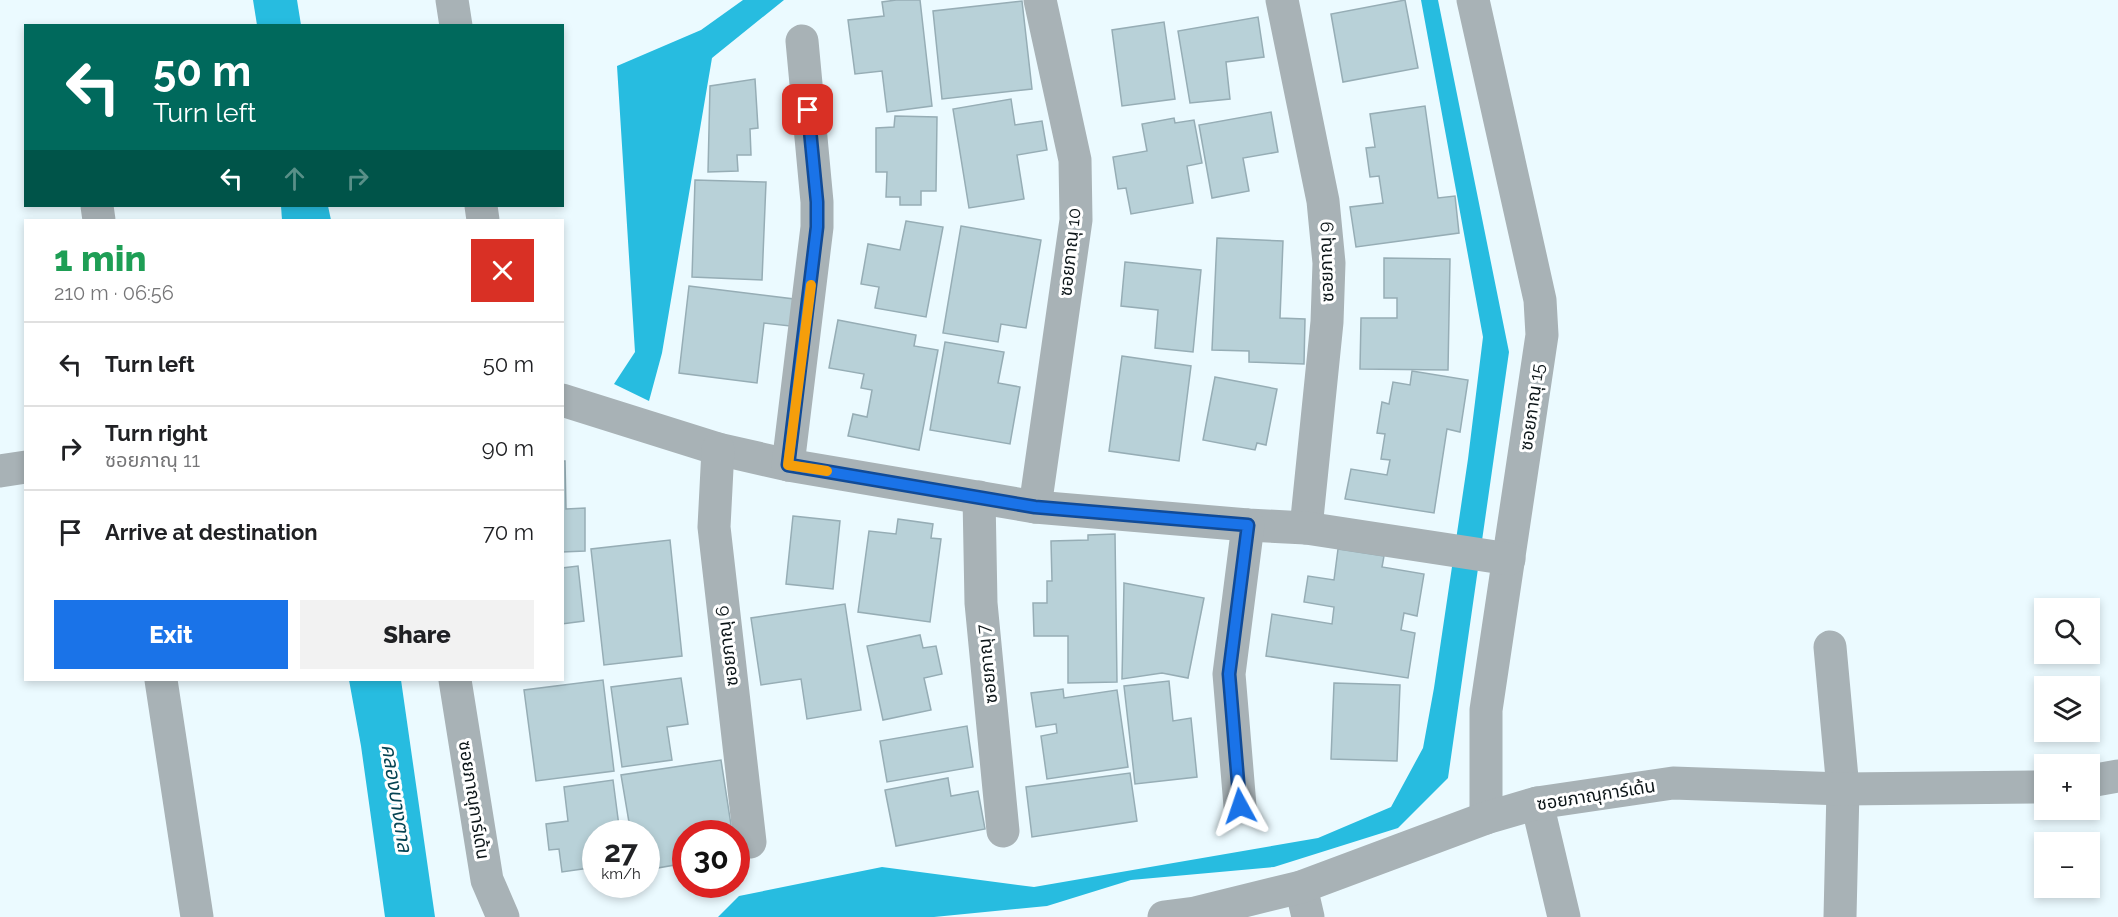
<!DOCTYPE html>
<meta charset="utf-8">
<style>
body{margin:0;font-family:Raleway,"Noto Sans Thai",sans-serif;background:#f2f2f2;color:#202124;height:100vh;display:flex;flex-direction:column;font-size:22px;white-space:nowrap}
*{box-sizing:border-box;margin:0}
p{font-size:20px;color:#757577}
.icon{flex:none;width:33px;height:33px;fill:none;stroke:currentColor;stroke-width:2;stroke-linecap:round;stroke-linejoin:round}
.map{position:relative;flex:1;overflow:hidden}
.side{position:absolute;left:24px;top:219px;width:540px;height:462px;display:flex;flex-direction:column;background:#fff;border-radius:0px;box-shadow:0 3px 9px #0003}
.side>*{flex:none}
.hud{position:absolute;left:24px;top:24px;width:540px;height:183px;border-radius:0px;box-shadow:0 3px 9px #0003;background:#00695c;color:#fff;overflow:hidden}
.controls{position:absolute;left:2034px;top:598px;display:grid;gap:12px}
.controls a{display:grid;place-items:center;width:66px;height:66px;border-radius:0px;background:#fff;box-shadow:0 3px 9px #0003;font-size:30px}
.speed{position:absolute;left:582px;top:820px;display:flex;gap:12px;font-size:30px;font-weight:700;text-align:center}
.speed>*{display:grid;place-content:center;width:78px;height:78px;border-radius:50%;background:#fff;box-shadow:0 3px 9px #0003;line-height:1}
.speed small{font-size:15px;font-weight:400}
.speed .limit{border:9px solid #d22;background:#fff;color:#111}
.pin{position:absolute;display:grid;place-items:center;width:51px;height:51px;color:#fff;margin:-26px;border-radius:12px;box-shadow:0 3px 9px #0006}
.me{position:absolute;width:66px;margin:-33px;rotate:355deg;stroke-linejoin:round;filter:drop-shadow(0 0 4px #0008)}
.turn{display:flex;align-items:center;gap:21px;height:126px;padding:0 30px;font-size:27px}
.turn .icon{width:78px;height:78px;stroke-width:2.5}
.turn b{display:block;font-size:42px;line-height:51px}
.lanes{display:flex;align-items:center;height:57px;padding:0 30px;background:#0003;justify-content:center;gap:30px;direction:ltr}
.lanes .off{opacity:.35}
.round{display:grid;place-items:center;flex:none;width:63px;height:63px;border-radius:0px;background:#f2f2f2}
.overview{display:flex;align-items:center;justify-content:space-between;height:102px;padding:0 30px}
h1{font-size:36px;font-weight:800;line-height:45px;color:#1e9e55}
.action{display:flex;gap:12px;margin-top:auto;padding:12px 30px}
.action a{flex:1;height:69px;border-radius:0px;background:#1a73e8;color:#fff;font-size:24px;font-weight:800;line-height:69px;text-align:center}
.action a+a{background:#f2f2f2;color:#202124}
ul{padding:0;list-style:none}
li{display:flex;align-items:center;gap:18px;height:84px;padding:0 30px;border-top:2px solid #e0e0e0}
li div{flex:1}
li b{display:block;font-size:22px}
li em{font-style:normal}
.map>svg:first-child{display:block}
</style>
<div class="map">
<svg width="2118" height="917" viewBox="0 0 2118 917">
<rect width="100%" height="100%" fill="#ebfaff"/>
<g fill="#27bce0">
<path d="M253 0H297L301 25H257Z"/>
<path d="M743 0H784L712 58 662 353 649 401 614 384 635 352 617 66 701 30Z"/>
<path d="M1421 0H1438L1509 352 1448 778 1398 828 1274 867 1131 880 1047 906 934 917H718L739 896 882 867 1034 887 1318 838 1391 807 1423 748 1434 688 1468 459 1483 337Z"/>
<path d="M281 206H328L331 220H282Z"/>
<path d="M349 680H401L435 917H385L361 746Z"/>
</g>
<g fill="#b8d1d8" stroke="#96adb5" stroke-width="1.5">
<path d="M896 0H920L932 106 887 112 882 71 855 74 848 20 884 16 882 2Z"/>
<path d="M1405 0 1418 68 1343 82 1331 14Z"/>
<path d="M1022 1 1032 89 942 99 933 11Z"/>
<path d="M1258 17 1264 57 1226 62 1230 99 1190 103 1178 31Z"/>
<path d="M1164 22 1175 99 1122 106 1112 30Z"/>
<path d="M755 79 758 128 750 129 751 155H737L738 171 708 172 710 86Z"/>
<path d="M1011 99 1015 125 1042 121 1047 150 1017 155 1024 199 969 208 953 109Z"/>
<path d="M1425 106 1438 198 1455 196 1459 233 1356 247 1350 207 1383 203 1379 176 1370 177 1366 148 1375 147 1370 114Z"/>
<path d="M1271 112 1278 152 1243 158 1249 191 1212 198 1199 125Z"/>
<path d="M895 116 937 117 936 191H921V205H900V197H886L887 172H876V128L894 127Z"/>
<path d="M1174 118 1175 123 1194 120 1202 163 1187 166 1193 203 1131 214 1126 188 1118 189 1113 157 1147 151 1142 124Z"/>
<path d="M695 180 766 182 762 280 692 277Z"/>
<path d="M906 221 943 227 926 317 875 308 879 287 861 284 868 244 900 250Z"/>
<path d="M961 226 1041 240 1026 328 1001 324 998 342 943 333Z"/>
<path d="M1217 238 1283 241 1280 318 1305 319 1304 364 1249 362V351L1212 350Z"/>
<path d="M1384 258 1450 259 1448 370 1360 369 1361 318H1397V298H1384Z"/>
<path d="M1125 262 1201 270 1193 352 1155 348 1158 310 1121 306Z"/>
<path d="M689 286 794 299 790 326 764 323 757 383 679 373Z"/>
<path d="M838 320 916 335 914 346 938 350 919 450 848 436 853 414 867 417 872 390 861 388 864 374 829 368Z"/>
<path d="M945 342 1004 352 998 383 1020 387 1010 444 930 430Z"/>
<path d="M1122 356 1191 366 1179 461 1109 451Z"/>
<path d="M1412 371 1468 380 1460 432 1447 429 1434 513 1345 499 1351 469 1387 475 1390 460 1381 459 1385 434 1377 433 1382 402 1389 404 1393 382 1410 385Z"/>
<path d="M1215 377 1277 389 1266 445 1257 443 1255 450 1203 440Z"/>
<path d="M562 461H565L566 509 585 508V551L562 552Z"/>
<path d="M793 516 840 521 833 589 786 584Z"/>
<path d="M898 519 933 524 931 538 941 539 930 622 858 612 869 531 896 534Z"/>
<path d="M1115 534 1117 682 1068 683V636H1034L1033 603H1047V581H1052L1051 541 1088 540V535Z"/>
<path d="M670 540 682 656 604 665 591 549Z"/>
<path d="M1338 549 1384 556 1382 567 1424 574 1417 616 1404 613 1401 630 1415 633 1408 678 1266 656 1272 614 1332 624 1334 607 1304 602 1308 576 1334 580Z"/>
<path d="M578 566 584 621 562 624V568Z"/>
<path d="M1124 583 1204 598 1188 678 1162 673 1122 679Z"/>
<path d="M845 604 861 710 807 719 801 679 761 685 751 618Z"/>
<path d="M920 635 923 648 936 646 942 674 924 678 931 710 883 720 867 646Z"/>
<path d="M681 678 688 724 667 727 672 760 622 767 611 687Z"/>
<path d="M603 680 614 771 536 781 524 690Z"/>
<path d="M1169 681 1173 721 1191 718 1197 777 1135 784 1124 686Z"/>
<path d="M1334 683 1400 685 1397 761 1331 759Z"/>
<path d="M1063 689 1064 698 1117 690 1128 767 1047 779 1041 736 1057 733 1056 724 1036 727 1031 693Z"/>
<path d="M967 726 973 767 887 782 880 741Z"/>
<path d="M721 760 731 825 693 831 694 834H686V863L646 870V834H631L621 775Z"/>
<path d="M1130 773 1137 821 1032 837 1026 787Z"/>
<path d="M948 778 951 796 978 791 985 829 896 846 885 790Z"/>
<path d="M613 780 620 834H596V867L562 872 559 849 549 850 546 824 568 821 564 787Z"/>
</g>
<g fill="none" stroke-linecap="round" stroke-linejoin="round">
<g stroke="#a8b2b6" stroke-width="33">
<path d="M452 0 456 26"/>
<path d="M1282 0 1323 201 1329 263 1327 322 1306 528"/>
<path d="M1473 0 1540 300 1542 335 1486 710V818"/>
<path d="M97 206 99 220"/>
<path d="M481 206 483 220"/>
<path d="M562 400 718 449 788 465 1035 507 1248 525 1306 528 1509 559"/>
<path d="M718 449 714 527 750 842"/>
<path d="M788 465 817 227V202L802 41"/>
<path d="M0 471 26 467"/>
<path d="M979 497 981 603 1003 831"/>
<path d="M1035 507 1076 220 1075 160 1040 0"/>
<path d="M1830 647 1843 789 1840 917"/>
<path d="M161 680 197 917"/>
<path d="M455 680 487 880 503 917"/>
<path d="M2090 781 2118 776"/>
<path d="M1537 803 1564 917"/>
<path d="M1240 806 1229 674 1248 525"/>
<path d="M1301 887 1308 917"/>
<path d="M1164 917 1195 913 1301 887 1486 818 1537 803 1673 783 1843 789 2044 787"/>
</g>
</g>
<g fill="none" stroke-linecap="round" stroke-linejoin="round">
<g stroke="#114b97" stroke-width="15">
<path id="route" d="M808 110 817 202V227L788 465 1035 507 1248 525 1229 674 1240 806"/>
</g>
<use href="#route" stroke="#1a73e8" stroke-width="10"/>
<path stroke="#f59e0b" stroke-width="10" d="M811 285 788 465 827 471"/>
</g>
<g text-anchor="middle" stroke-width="6" stroke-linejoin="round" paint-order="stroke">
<g font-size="18" fill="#0c1518" stroke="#fff">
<text transform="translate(1070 252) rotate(-84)" y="6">ซอยภาณุ 10</text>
<text transform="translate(1326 262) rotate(-92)" y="6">ซอยภาณุ 9</text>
<text transform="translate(1532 407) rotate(-82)" y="6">ซอยภาณุ 15</text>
<text transform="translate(727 646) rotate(-97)" y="6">ซอยภาณุ 6</text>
<text transform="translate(987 664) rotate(-96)" y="6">ซอยภาณุ 7</text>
<text transform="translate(1596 795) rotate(-9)" y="6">ซอยภาณุการ์เด้น</text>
<text transform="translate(474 800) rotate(81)" y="6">ซอยภาณุการ์เด้น</text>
</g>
<g font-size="20" font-style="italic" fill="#054453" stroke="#fff">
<text transform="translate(397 798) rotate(81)" y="7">คลองบางตาล</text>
</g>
</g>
</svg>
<div class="controls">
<a><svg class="icon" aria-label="search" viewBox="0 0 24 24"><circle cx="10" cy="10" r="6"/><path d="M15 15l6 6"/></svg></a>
<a><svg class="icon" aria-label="layers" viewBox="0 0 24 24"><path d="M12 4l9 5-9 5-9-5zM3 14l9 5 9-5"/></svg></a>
<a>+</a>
<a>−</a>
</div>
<div class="speed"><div>27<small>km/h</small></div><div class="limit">30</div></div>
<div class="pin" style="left:808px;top:110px;background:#d93025"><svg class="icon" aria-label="arrive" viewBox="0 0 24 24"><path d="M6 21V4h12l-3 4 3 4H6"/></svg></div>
<svg class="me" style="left:1240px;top:806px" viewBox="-20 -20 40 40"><path d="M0-17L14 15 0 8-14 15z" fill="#1a73e8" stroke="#fff" stroke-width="4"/></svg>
<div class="hud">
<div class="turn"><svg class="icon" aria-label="left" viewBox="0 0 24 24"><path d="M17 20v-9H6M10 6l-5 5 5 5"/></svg><div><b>50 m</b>Turn left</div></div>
<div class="lanes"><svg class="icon" aria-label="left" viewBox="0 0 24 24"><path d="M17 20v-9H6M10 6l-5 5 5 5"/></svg><svg class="icon off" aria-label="ahead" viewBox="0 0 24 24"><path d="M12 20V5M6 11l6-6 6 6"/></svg><svg class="icon off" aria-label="right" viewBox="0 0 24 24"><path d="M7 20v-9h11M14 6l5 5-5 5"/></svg></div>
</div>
<section class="side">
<div class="overview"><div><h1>1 min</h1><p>210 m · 06:56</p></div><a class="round" style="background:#d93025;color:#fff"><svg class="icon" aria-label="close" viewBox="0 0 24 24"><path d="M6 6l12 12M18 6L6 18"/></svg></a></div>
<ul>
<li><svg class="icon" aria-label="left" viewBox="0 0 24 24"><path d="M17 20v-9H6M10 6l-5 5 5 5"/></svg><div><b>Turn left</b></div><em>50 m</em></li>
<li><svg class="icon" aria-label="right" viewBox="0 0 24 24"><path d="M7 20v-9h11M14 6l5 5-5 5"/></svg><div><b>Turn right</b><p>ซอยภาณุ 11</p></div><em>90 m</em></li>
<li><svg class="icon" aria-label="arrive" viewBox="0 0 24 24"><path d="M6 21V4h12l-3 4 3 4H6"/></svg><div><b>Arrive at destination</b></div><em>70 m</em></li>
</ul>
<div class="action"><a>Exit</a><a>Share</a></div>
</section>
</div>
